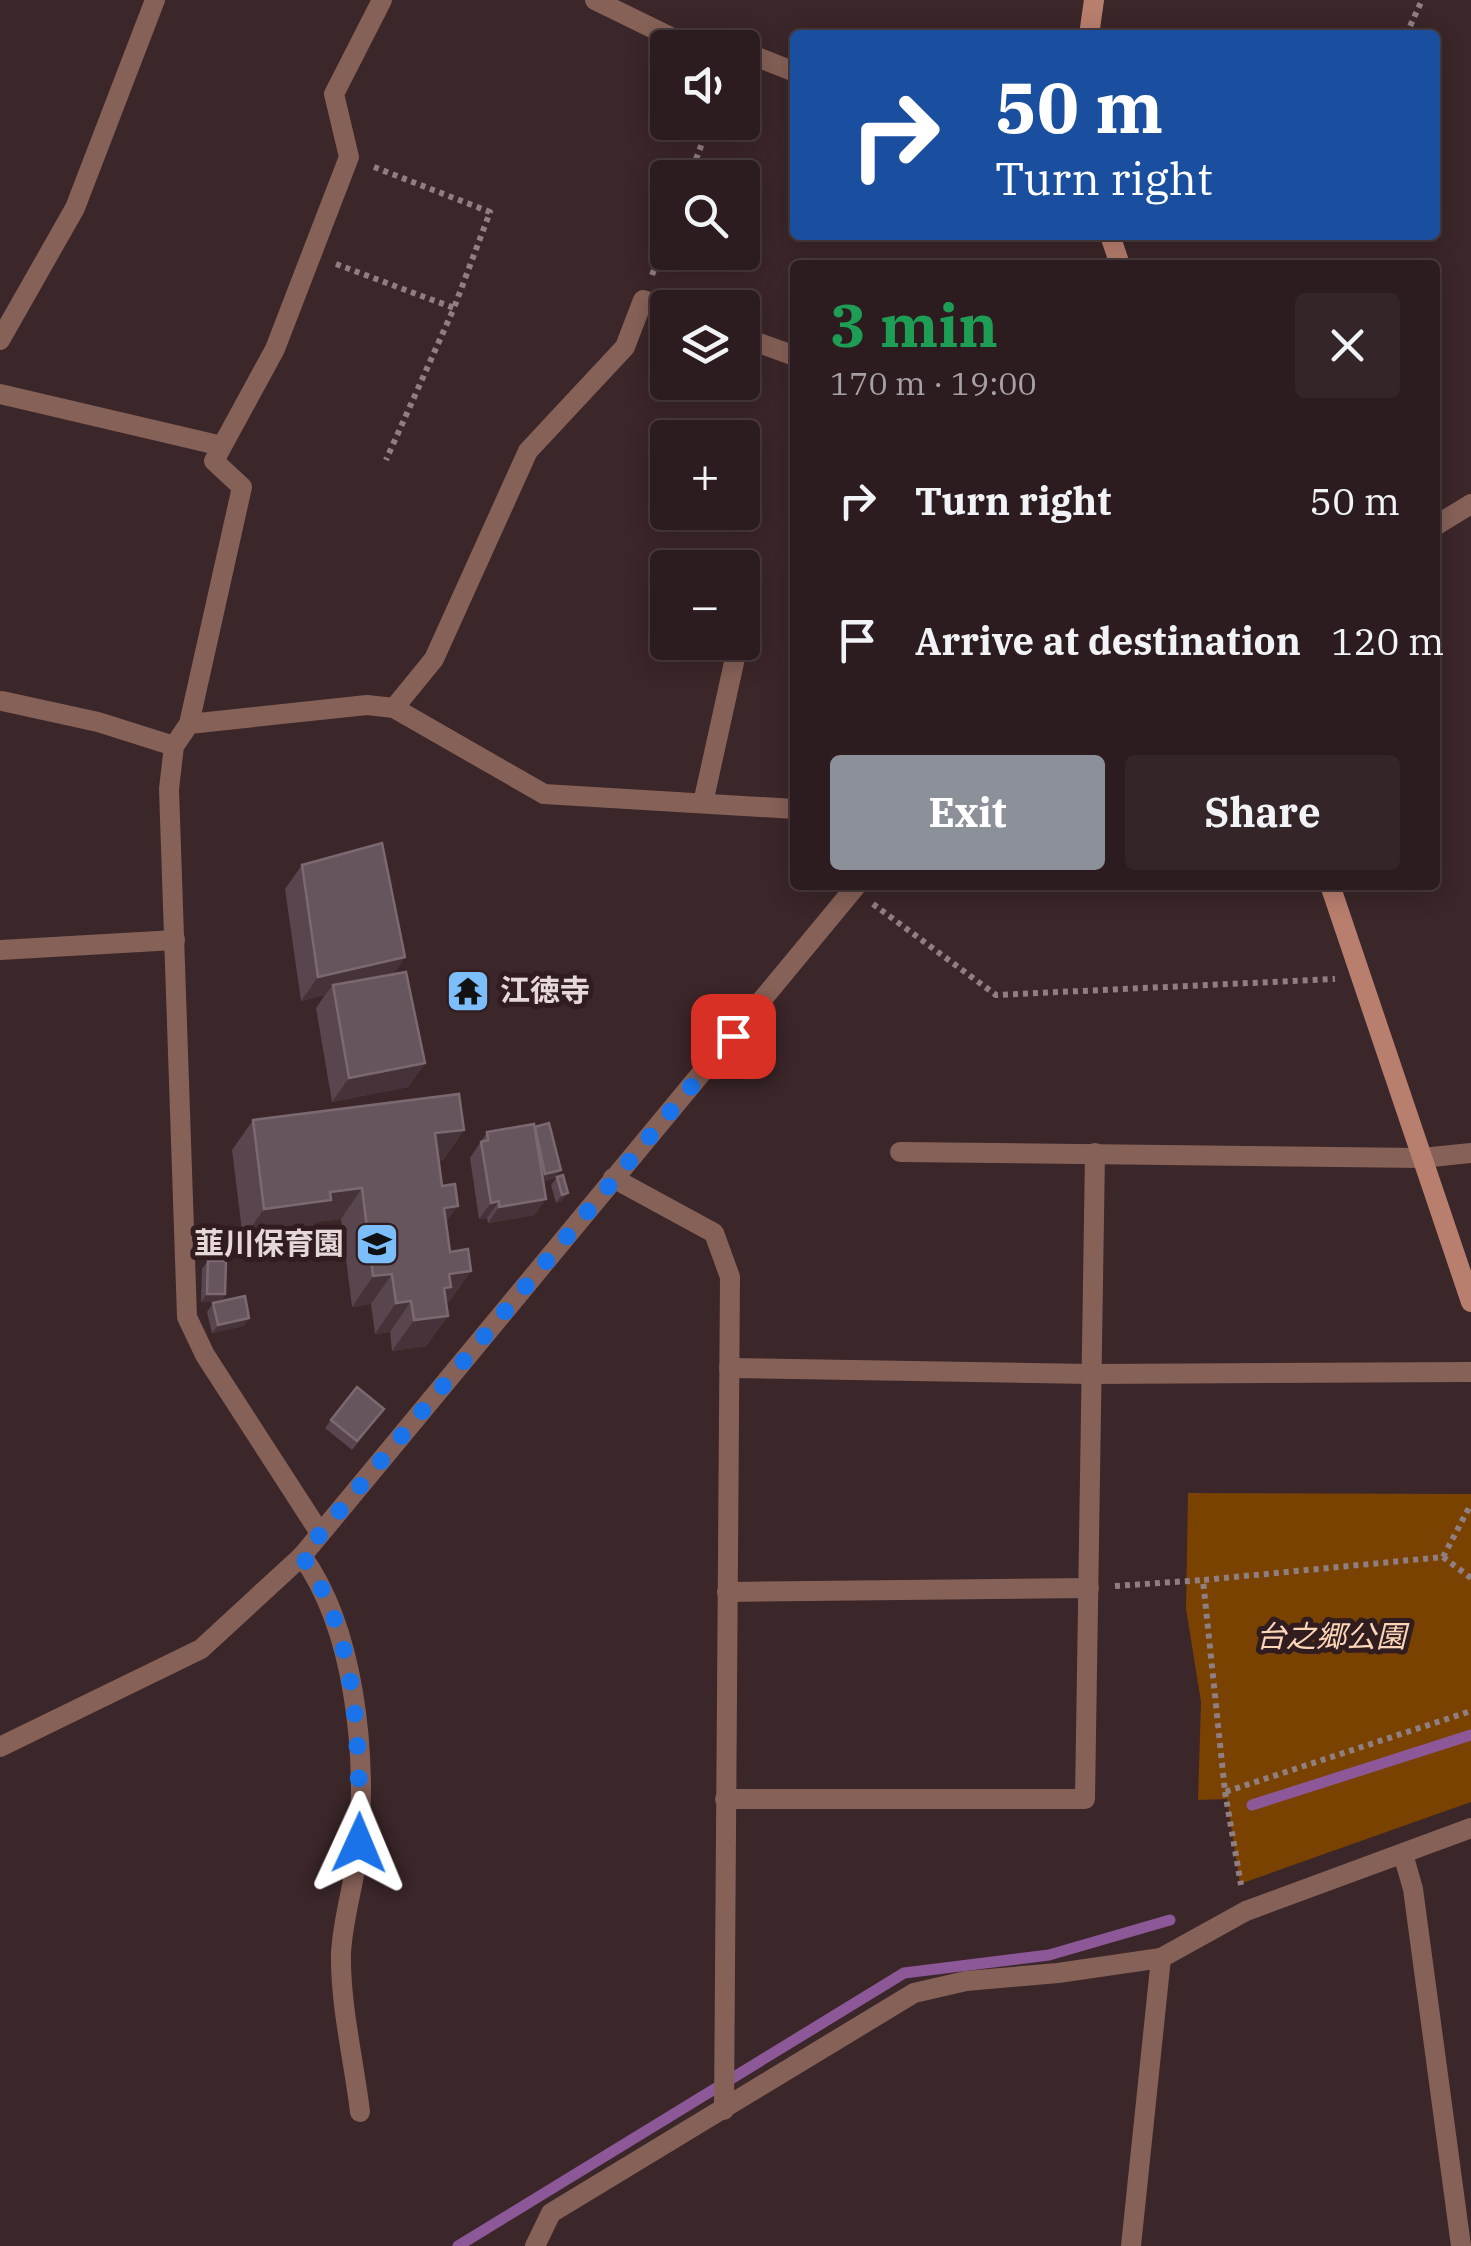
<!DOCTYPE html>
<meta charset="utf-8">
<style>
body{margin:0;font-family:"IBM Plex Serif","Noto Sans JP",serif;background:#342528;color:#f1f3f6;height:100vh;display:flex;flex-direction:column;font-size:38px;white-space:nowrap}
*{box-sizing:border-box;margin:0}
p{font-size:32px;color:#a6a1a4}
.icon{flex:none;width:55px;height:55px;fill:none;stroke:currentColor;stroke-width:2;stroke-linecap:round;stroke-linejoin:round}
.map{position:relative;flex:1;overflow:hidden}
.panel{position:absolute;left:790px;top:260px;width:650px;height:630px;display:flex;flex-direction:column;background:#2c1c1f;border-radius:10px;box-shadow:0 5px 25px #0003,0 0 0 2px #483a3d}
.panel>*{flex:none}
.top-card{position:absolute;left:790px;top:30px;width:650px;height:210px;border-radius:10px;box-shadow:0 5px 25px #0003,0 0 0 2px #483a3d;background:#1a4fa0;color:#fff;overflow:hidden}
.fabs{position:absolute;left:650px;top:30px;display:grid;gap:20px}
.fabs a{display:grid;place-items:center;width:110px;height:110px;border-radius:10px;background:#2c1c1f;box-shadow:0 5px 25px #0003,0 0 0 2px #483a3d;font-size:50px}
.pin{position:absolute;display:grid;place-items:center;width:85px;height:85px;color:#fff;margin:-42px;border-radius:20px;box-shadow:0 5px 15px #0006}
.me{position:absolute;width:110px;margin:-55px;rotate:1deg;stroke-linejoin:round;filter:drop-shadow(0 0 8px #0008)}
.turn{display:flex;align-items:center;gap:35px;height:210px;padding:0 40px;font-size:45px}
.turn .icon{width:130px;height:130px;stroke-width:2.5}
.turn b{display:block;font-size:70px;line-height:85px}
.round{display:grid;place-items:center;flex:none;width:105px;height:105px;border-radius:10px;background:#342528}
.headline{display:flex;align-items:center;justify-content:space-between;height:170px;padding:0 40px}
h1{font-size:60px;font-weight:700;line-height:75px;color:#1e9e55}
.action{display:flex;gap:20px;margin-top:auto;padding:20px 40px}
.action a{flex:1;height:115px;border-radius:10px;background:#8c9099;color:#fff;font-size:40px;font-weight:700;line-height:115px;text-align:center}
.action a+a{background:#342528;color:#f1f3f6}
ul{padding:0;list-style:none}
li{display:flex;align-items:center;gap:30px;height:140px;padding:0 40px}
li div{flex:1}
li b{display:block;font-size:38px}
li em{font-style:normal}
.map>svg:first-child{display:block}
</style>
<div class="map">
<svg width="1471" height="2246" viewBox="0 0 1471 2246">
<rect width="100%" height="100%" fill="#3b2629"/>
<path fill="#794200" d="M1188 1493 1471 1494V1802L1240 1884 1227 1799 1198 1800 1201 1702 1186 1609Z"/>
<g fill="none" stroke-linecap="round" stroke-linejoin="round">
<g stroke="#8d5897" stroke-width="11">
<path d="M1252 1805 1471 1735"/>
<path d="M458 2246 904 1973 1049 1955 1170 1920"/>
</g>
<g stroke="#907e80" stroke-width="6" stroke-dasharray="5 5" stroke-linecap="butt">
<path d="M1406 35 1422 0"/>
<path d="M374 167 490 212 454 308"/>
<path d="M689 178 710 122"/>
<path d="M336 264 454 308 386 460"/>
<path d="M652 275 668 235"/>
<path d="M873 904 996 995 1335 979"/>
<path d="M1443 1557 1471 1504"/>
<path d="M1471 1578 1443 1557 1203 1580 1225 1792 1471 1711"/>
<path d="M1115 1586 1203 1580"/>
<path d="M1225 1792 1241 1885"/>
</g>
<g stroke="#866157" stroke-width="20">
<path d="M0 340 75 208 155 0"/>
<path d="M0 394 222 446"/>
<path d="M2 701 98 722 174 746"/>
<path d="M1403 1854 1413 1889 1461 2246"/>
<path d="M535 2246 551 2213 914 1993 966 1981 1058 1973 1161 1958 1246 1911 1471 1828"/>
<path d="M1131 2246 1161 1958"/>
</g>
<g stroke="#866157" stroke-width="20">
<path d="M595 0 693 48"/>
<path d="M742 51 795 72"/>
<path d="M742 337 795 356"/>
<path d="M1435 526 1471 504"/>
<path d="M394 708 434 659 528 451 625 347 643 300 668 309"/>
<path d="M189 724 242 487 214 461 275 349 349 157 334 94 382 0"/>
<path d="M703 803 737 649"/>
<path d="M0 950 175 940"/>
<path d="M900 1152 1422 1158 1471 1153"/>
<path d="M613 1178 714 1233 730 1277 724 2110"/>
<path d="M729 1368 1092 1374 1471 1372"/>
<path d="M320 1533 205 1355 187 1317 169 789 174 746 189 724 367 705 394 708 544 794 795 809"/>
<path d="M302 1556C355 1630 366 1751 359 1841 356 1879 343 1915 341 1953 340 2005 354 2061 360 2112"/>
<path d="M727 1592 1089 1588"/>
<path d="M0 1747 201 1649 302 1556 857 885"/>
<path d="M725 1799H1085L1095 1153"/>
</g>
<g stroke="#b87e6e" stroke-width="20">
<path d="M1089 35 1094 0"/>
<path d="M1110 235 1120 265"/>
<path d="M1330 885 1471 1302"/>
</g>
</g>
<g fill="#58454e">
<path d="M302 865 405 957 393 974 425 1063 408 1087 332 1102 316 1008 325 995 301 1001 285 889Z"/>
<path d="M253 1120 464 1130 443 1160 439 1161 450 1252 471 1271 449 1302H446L448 1316 426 1346 392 1351 390 1332 375 1334 371 1304 352 1307 341 1219 316 1222 310 1231 243 1239 232 1150Z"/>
<path d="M535 1127 561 1170 556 1178 544 1181 535 1215 488 1223 487 1218 479 1219 470 1158 487 1132Z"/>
<path d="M563 1175 562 1201 556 1203 551 1185 557 1177Z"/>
<path d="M208 1261 225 1294 220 1302 244 1326 212 1333 207 1312 213 1303 217 1302H201L202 1269Z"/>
<path d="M384 1409 352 1450 325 1428 331 1420Z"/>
</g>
<g fill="#463239">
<path d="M405 957 389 981 333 985 325 995 301 1001 318 977Z"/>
<path d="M425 1063 408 1087 332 1102 349 1078Z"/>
<path d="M464 1130 443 1160 414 1164 435 1133Z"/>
<path d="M561 1170 556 1178 539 1182 545 1174Z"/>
<path d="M362 1188 341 1219 316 1222 310 1231 243 1239 264 1209 330 1192Z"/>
<path d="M568 1193 562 1201 556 1203 562 1195Z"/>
<path d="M546 1199 535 1215 488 1223 499 1207Z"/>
<path d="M499 1201 487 1218 479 1219 491 1203Z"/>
<path d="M458 1206 436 1236 444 1208Z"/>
<path d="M471 1271 449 1302 439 1303 449 1274Z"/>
<path d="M392 1274 371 1304 352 1307 373 1276Z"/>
<path d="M207 1294H225L219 1302H201Z"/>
<path d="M411 1301 390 1332 375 1334 396 1303Z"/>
<path d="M448 1316 426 1346 392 1351 414 1320Z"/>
<path d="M249 1318 244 1326 212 1333 218 1325Z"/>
</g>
<g fill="#67555d" stroke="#7b6971" stroke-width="2.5">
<path d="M382 843 405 957 318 977 302 865Z"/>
<path d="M406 972 425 1063 349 1078 333 985Z"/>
<path d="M459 1094 464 1130 435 1133 442 1186 455 1184 458 1206 444 1208 450 1252 468 1249 471 1271 449 1274 451 1287 444 1288 448 1316 414 1320 411 1301 396 1303 392 1274 373 1276 362 1188 330 1192 331 1200 264 1209 253 1120Z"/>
<path d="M549 1123 561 1170 545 1174 535 1127Z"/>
<path d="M534 1124 546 1199 499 1207V1201L491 1203 481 1142 488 1140 487 1132Z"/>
<path d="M563 1175 568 1193 562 1195 557 1177Z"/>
<path d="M208 1261H226L225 1294H207Z"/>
<path d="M245 1296 249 1318 218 1325 213 1303Z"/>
<path d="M357 1387 384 1409 357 1441 331 1420Z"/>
</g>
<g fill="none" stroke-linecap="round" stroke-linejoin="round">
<path stroke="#1a73e8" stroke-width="18" stroke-dasharray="0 32.4" d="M359 1843C360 1747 359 1636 302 1556L733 1036"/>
</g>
<defs>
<g id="temple-square" transform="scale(2.25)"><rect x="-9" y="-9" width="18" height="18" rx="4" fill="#7cbef9" stroke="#311d1f"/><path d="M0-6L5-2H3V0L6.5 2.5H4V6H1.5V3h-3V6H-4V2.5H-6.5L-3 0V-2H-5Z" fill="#111"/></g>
<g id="school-square" transform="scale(2.25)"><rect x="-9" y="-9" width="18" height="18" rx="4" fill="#7cbef9" stroke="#311d1f"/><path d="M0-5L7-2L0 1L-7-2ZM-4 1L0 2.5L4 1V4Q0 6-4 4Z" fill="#111"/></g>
</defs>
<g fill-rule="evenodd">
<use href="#temple-square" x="468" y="991"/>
<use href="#school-square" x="377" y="1244"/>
</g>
<g text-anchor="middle" stroke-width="10" stroke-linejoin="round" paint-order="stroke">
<g font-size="30" font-weight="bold" fill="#e6d8d9" stroke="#311d1f" text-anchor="start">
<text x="500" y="1001">江徳寺</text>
<text x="344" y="1254" text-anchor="end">韮川保育園</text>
</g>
<g font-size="30" font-style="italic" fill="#fad5b7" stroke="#311d1f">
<text x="1331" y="1647">台之郷公園</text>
</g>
</g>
</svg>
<div class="fabs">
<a><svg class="icon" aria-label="sound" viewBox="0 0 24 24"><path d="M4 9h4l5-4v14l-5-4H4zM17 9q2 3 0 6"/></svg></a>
<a><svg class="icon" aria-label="search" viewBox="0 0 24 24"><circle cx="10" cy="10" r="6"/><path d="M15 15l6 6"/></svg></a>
<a><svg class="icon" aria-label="layers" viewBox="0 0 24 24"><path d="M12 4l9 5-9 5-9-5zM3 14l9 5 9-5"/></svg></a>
<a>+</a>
<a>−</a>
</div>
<div class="pin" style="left:733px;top:1036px;background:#d93025"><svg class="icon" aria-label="arrive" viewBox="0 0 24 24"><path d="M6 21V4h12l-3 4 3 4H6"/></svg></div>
<svg class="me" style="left:359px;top:1843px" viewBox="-20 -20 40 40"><path d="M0-17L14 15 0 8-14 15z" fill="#1a73e8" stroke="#fff" stroke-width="4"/></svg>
<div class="top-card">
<div class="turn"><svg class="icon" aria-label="right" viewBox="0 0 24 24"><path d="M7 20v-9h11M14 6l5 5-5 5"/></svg><div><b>50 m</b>Turn right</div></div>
</div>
<section class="panel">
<div class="headline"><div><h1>3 min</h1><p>170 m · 19:00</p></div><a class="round"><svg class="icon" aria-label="close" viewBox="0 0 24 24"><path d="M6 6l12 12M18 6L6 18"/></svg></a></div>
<ul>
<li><svg class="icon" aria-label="right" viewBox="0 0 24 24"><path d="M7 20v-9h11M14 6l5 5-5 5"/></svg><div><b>Turn right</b></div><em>50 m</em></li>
<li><svg class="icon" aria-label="arrive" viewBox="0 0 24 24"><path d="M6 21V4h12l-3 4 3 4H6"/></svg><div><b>Arrive at destination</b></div><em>120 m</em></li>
</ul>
<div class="action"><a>Exit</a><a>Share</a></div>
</section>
</div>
